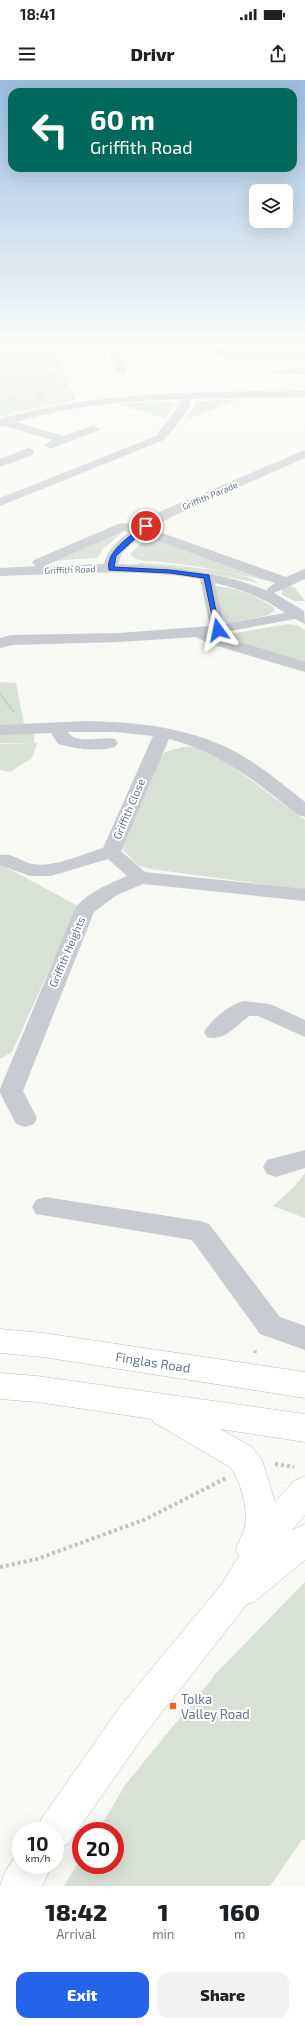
<!DOCTYPE html>
<style>
body{margin:0;font-family:"Exo 2",sans-serif;background:#f2f2f2;color:#202124;height:100vh;display:flex;flex-direction:column;font-size:15px;white-space:nowrap}
*{box-sizing:border-box;margin:0}
p{font-size:13px;color:#757577}
.icon{flex:none;width:22px;height:22px;fill:none;stroke:currentColor;stroke-width:2;stroke-linecap:round;stroke-linejoin:round}
.map{position:relative;height:1806px;overflow:hidden}
.sheet{display:flex;flex-direction:column;background:#fff;flex:1}
.sheet>*{flex:none}
.hud{position:absolute;left:8px;top:8px;width:289px;height:84px;border-radius:12px;box-shadow:0 4px 16px #0002;background:#00695c;color:#fff;overflow:hidden}
.tools{position:absolute;left:249px;top:104px;display:grid;gap:8px}
.tools a{display:grid;place-items:center;width:44px;height:44px;border-radius:8px;background:#fff;box-shadow:0 4px 16px #0002;font-size:20px}
.speed{position:absolute;left:12px;top:1742px;display:flex;gap:8px;font-size:20px;font-weight:700;text-align:center}
.speed>*{display:grid;place-content:center;width:52px;height:52px;border-radius:50%;background:#fff;box-shadow:0 4px 16px #0002;line-height:1}
.speed small{font-size:10px;font-weight:400}
.speed .limit{border:6px solid #d22;background:#fff;color:#111}
.pin{position:absolute;display:grid;place-items:center;width:34px;height:34px;color:#fff;margin:-17px;border:2px solid #fff;border-radius:50%;box-shadow:0 1px 4px #0007}
.me{position:absolute;width:44px;margin:-22px;rotate:348deg;stroke-linejoin:round;filter:drop-shadow(0 0 3px #0008)}
.turn{display:flex;align-items:center;gap:14px;height:84px;padding:0 16px;font-size:18px}
.turn .icon{width:52px;height:52px;stroke-width:2.5}
.turn b{display:block;font-size:28px;line-height:34px}
.eta{display:flex;justify-content:space-evenly;align-items:center;height:68px;text-align:center}
.eta b{font-size:24px;font-weight:800;line-height:28px}
.button{display:flex;gap:8px;margin-top:auto;padding:8px 16px}
.button a{flex:1;height:46px;border-radius:12px;background:#2563eb;color:#fff;font-size:16px;font-weight:800;line-height:46px;text-align:center}
.button a+a{background:#f2f2f2;color:#202124}
.status{display:flex;justify-content:space-between;align-items:center;height:28px;padding:0 20px;background:#fff;direction:ltr}
.status svg{height:11px;fill:currentColor}
header{display:flex;justify-content:space-between;align-items:center;height:52px;padding:0 16px;background:#fff;font-size:18px;font-weight:800}
.map>svg:first-child{display:block}
</style>
<div class="status"><b>18:41</b><svg viewBox="0 0 49 12"><path d="M0 12V9h3v3zM5 12V6h3v6zM10 12V3h3v9zM15 12V0h3v12zM26 1h20v11H26zM47 4h2v5h-2z"/></svg></div>
<header><svg class="icon" aria-label="menu" viewBox="0 0 24 24"><path d="M4 6h16M4 12h16M4 18h16"/></svg>Drivr<svg class="icon" aria-label="share" viewBox="0 0 24 24"><path d="M12 15V3M7 8l5-5 5 5M5 13v7h14v-7"/></svg></header>
<div class="map">
<svg width="305" height="1806" viewBox="0 0 305 1806">
<rect width="100%" height="100%" fill="#f8f8f5"/>
<g fill="#d9e0d6">
<path d="M0 267H53L76 320 0 336Z"/>
<path d="M237 319 238 320 187 339 196 321Z"/>
<path d="M164 321 176 324 165 338 118 324Z"/>
<path d="M119 450 124 451 104 468 97 478 48 481Z"/>
<path d="M149 456 270 501C234 494 199 485 161 482 151 481 137 483 130 474Z"/>
<path d="M140 483C160 484 247 490 258 503L203 492 137 485Z"/>
<path d="M289 505 295 508 305 521H294L282 515V509Z"/>
<path d="M217 506C235 508 259 516 274 528V531L269 535 230 543 225 542 212 508Z"/>
<path d="M288 544 296 545 305 550V585L218 556Z"/>
<path d="M0 602 16 603 25 649H35L34 663H0Z"/>
<path d="M37 663 32 678 10 692 0 690V664Z"/>
<path d="M183 667H197L222 679 305 740V810L151 789 139 786 121 768 161 677 165 672Z"/>
<path d="M0 784 78 826 12 972 0 979Z"/>
<path d="M305 1093V1138L273 1126 295 1106Z"/>
<path d="M305 1502V1760H302L270 1806H64L81 1778V1785H115V1751H98L125 1705 219 1590Z"/>
</g>
<g fill="none" stroke-linecap="round" stroke-linejoin="round">
<g stroke="#b9bcc1" stroke-width="1">
<g id="major">
<path d="M0 1249 43 1253 305 1292V1318L43 1277 0 1273Z"/>
<path d="M0 1293 37 1296 305 1334V1362L220 1349 252 1367 262 1380 275 1422 294 1401 305 1396V1435L292 1450 305 1444V1480L254 1522 247 1524 145 1654 68 1764 55 1770V1751H36L42 1738 119 1628 221 1505 239 1476 236 1469C238 1462 244 1453 245 1446 248 1427 241 1402 230 1387L153 1342 152 1339 37 1322 0 1319Z"/>
<path d="M19 1771H21V1785H52L42 1806H0L5 1792Z"/>
</g>
</g>
<g stroke="#bfc2c4" stroke-width="1.5" stroke-dasharray="1 1" stroke-linecap="butt">
<path d="M0 289 39 267"/>
<path d="M36 317 52 309 58 303 42 267"/>
<path d="M8 319 14 323"/>
</g>
<path stroke="#bfc2c4" stroke-width="2" stroke-dasharray="1.5 1.5" stroke-linecap="butt" d="M0 614 14 632"/>
<g stroke="#bfc2c4" stroke-width="3" stroke-dasharray="2.5 2.5" stroke-linecap="butt">
<path d="M255 1273 256 1268"/>
<path d="M275 1384H277"/>
</g>
<g stroke="#bfc2c4" stroke-width="4" stroke-dasharray="3 3" stroke-linecap="butt">
<path d="M275 1384 294 1387"/>
<path d="M0 1487 37 1479 146 1439 226 1398"/>
</g>
<g fill="#c8cbcf" fill-rule="evenodd">
<path d="M106 267H116L127 291 126 293H118Z"/>
<path d="M211 267H221L232 274 305 272V278L230 280 215 274Z"/>
<path d="M305 288V294L282 295 277 292 282 289Z"/>
<path d="M305 311V317L189 319 191 323 183 337 164 360 0 426V418L156 356 181 323 179 319C123 321 69 326 16 342L63 356 93 346 99 349 97 351 50 369 44 365 52 360 4 346H0V339C103 310 199 312 305 311Z"/>
<path d="M28 368 32 369 34 372 32 375 0 387V379Z"/>
<path d="M305 370V378L171 437 151 449 286 497 305 489V499L274 513 304 531 305 544 295 539 214 554 305 582V592L210 564 196 557 120 562 12 565 0 568V558L11 555 120 553 210 546 200 499C134 488 67 494 0 496V488L36 486 32 483 34 480 118 444 123 443 138 446 161 431ZM124 451 129 452C118 461 107 470 104 484L44 486ZM142 455 275 503 267 509 268 511C219 491 170 486 118 484L122 473ZM215 503C241 509 264 518 285 533L224 544Z"/>
<path d="M86 641C141 642 195 648 243 676 265 689 285 706 305 722V737L298 735C256 702 222 673 169 659L121 771 145 792 305 809V821L143 804 117 815 94 832 23 1011 37 1038 34 1044 25 1047 16 1044 0 1013V1009L75 829C86 813 109 804 127 796L108 779 51 796H30L0 785V775C12 772 21 782 33 784 53 788 83 774 103 768L153 656 115 652H68C76 665 102 656 115 659L118 663 115 667C96 672 77 669 58 664L51 653 0 655V645Z"/>
<path d="M244 921 270 924 305 940V957L258 936H249C236 946 224 962 207 957L204 952C211 940 230 924 244 921Z"/>
<path d="M305 1070V1088L276 1097 267 1094 263 1087 267 1080Z"/>
<path d="M45 1117 200 1141 209 1144 280 1237 305 1246V1270L260 1254 192 1160 36 1134 32 1127 36 1120Z"/>
</g>
<use href="#major" fill="#fff" fill-rule="evenodd"/>
</g>
<linearGradient id="sky" x2="0" y2="1"><stop stop-color="#99bdde"/><stop offset="0.51" stop-color="#fcfcfa"/><stop offset="1" stop-color="#fcfcfa" stop-opacity="0"/></linearGradient>
<rect width="305" height="520" fill="url(#sky)"/>
<path fill="#2563eb" stroke="#184099" d="M144 445 149 446 116 476 114 487 170 490 209 495 220 552 215 550 204 498 170 493 109 490C105 471 131 456 144 445Z"/>
<rect fill="#e86826" stroke="#fff" stroke-width="1.5" x="169" y="1622" width="8" height="8" rx="2"/>
<g text-anchor="middle" stroke-width="4" stroke-linejoin="round" paint-order="stroke">
<g font-size="9" fill="#667587" stroke="#fff">
<text transform="translate(210 416) rotate(-23)" y="3">Griffith Parade</text>
<text transform="translate(70 490) rotate(-2)" y="3">Griffith Road</text>
</g>
<g font-size="11" fill="#667587" stroke="#fff">
<text transform="translate(129 729) rotate(-67)" y="4">Griffith Close</text>
<text transform="translate(67 872) rotate(-67)" y="4">Griffith Heights</text>
</g>
<g font-size="13" fill="#667587" stroke="#fff">
<text transform="translate(153 1282) rotate(9)" y="5">Finglas Road</text>
</g>
<g font-size="13" fill="#667587" stroke="#fff" text-anchor="start">
<text x="181" y="1624">Tolka<tspan x="181" dy="15">Valley Road</tspan></text>
</g>
</g>
</svg>
<div class="tools">
<a><svg class="icon" aria-label="layers" viewBox="0 0 24 24"><path d="M12 4l9 5-9 5-9-5zM3 14l9 5 9-5"/></svg></a>
</div>
<div class="speed"><div>10<small>km/h</small></div><div class="limit">20</div></div>
<div class="pin" style="left:146px;top:446px;background:#d93025"><svg class="icon" aria-label="arrive" viewBox="0 0 24 24"><path d="M6 21V4h12l-3 4 3 4H6"/></svg></div>
<svg class="me" style="left:218px;top:550px" viewBox="-20 -20 40 40"><path d="M0-17L14 15 0 8-14 15z" fill="#2563eb" stroke="#fff" stroke-width="4"/></svg>
<div class="hud">
<div class="turn"><svg class="icon" aria-label="left" viewBox="0 0 24 24"><path d="M17 20v-9H6M10 6l-5 5 5 5"/></svg><div><b>60 m</b>Griffith Road</div></div>
</div>
</div>
<section class="sheet">
<div class="eta">
<div><b>18:42</b><p>Arrival</p></div>
<div><b>1</b><p>min</p></div>
<div><b>160</b><p>m</p></div>
</div>
<div class="button"><a>Exit</a><a>Share</a></div>
</section>
